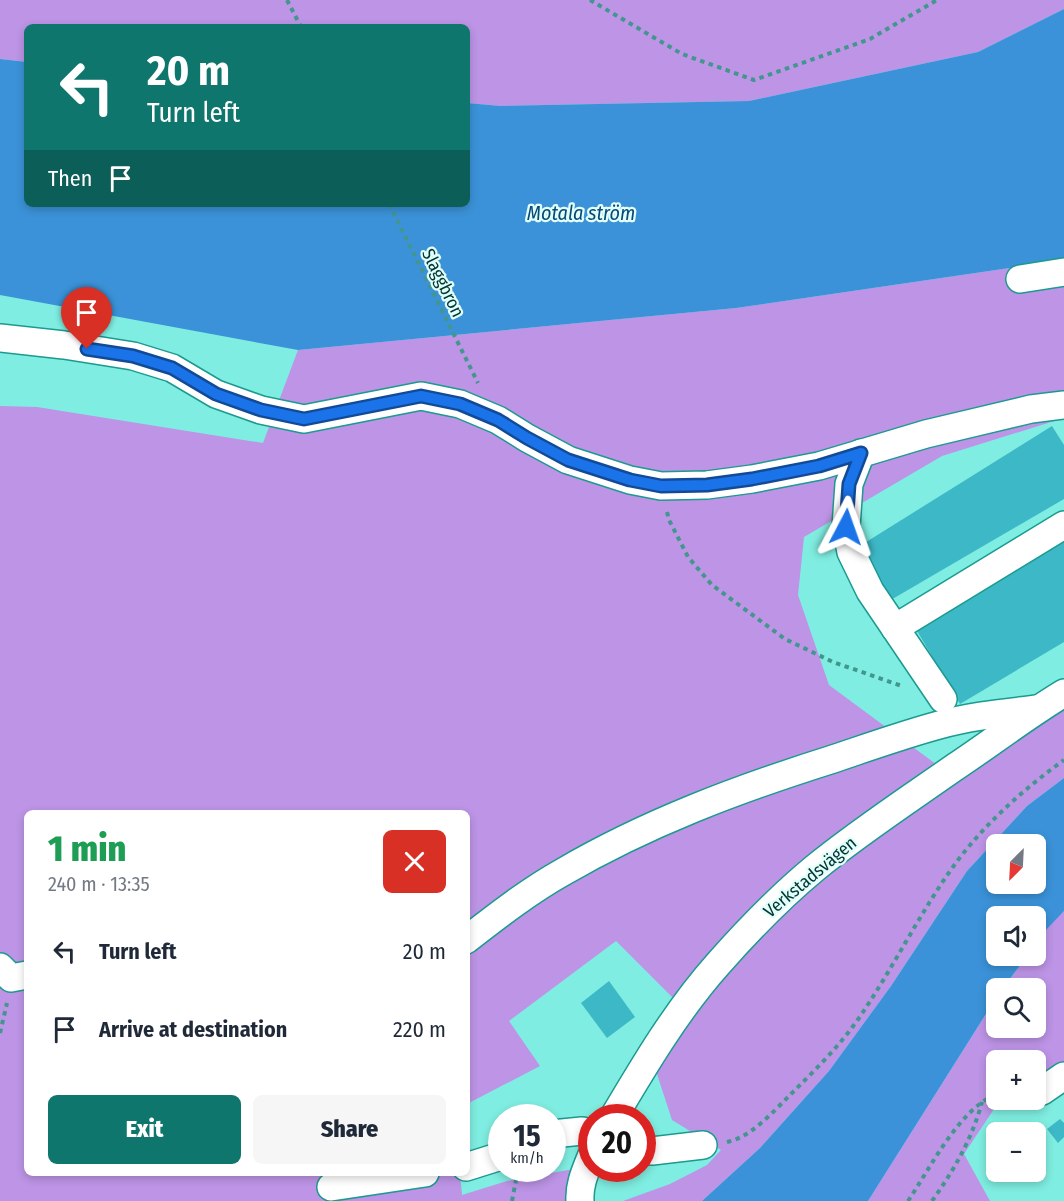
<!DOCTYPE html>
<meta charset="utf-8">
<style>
body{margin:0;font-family:"Fira Sans Condensed",sans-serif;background:#f6f6f7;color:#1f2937;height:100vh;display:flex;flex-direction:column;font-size:22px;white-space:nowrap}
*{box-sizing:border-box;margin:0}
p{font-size:20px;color:#747a83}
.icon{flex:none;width:33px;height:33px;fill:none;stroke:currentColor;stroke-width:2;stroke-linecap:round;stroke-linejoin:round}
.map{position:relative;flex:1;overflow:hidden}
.details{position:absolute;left:24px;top:810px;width:446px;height:366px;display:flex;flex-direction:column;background:#fff;border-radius:9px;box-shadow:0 3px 9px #0003}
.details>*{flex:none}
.top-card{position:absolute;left:24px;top:24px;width:446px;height:183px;border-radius:9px;box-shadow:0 3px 9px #0003;background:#0f766e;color:#fff;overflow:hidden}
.needle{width:39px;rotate:204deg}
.fabs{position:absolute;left:986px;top:834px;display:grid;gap:12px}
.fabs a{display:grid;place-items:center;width:60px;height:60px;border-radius:9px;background:#fff;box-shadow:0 3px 9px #0003;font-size:30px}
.speed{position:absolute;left:488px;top:1104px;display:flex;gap:12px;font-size:30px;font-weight:700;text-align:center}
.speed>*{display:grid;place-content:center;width:78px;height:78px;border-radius:50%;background:#fff;box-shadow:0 3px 9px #0003;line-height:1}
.speed small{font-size:15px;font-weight:400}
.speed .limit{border:9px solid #d22;background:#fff;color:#111}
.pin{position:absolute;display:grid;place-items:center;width:51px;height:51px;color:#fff;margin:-62px -26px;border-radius:50% 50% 50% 0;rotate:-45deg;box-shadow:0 0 6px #0007}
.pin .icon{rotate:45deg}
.me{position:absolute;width:66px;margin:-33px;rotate:4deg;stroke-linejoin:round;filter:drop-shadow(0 0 4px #0008)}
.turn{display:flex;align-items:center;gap:21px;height:126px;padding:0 24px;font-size:27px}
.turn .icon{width:78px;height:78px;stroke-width:2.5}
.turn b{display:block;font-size:42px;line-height:51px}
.then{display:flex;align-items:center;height:57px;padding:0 24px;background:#0003;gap:12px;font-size:22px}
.round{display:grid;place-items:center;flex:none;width:63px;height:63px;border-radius:9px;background:#f6f6f7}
.head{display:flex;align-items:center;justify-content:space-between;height:102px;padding:0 24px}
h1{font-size:36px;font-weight:800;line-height:45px;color:#1e9e55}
.button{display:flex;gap:12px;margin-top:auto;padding:12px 24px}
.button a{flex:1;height:69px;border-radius:9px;background:#0f766e;color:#fff;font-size:24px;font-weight:800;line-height:69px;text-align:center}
.button a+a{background:#f6f6f7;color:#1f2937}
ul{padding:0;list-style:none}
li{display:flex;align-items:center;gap:18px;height:78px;padding:0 24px}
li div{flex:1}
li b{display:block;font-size:22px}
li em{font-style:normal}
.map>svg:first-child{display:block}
</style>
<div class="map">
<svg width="1064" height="1201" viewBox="0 0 1064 1201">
<rect width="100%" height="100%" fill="#7fede1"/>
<g fill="#bd94e6">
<path d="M0 0H1064V9L978 52 749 101 501 106 467 103 466 27H27V62L0 59Z"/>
<path d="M1064 260V418L942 456 804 537 798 595 829 685 948 773 1064 702V778L1027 806 967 871 891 986 829 1071 760 1148 702 1201H623L670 1184 707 1165 721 1150 672 1120 656 1071 683 1008 616 941 509 1021 540 1066 467 1104 466 813H27V1173H460L462 1195 507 1181 574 1169 572 1201H0V406L37 407 263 443 298 350 736 308Z"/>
<path d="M1064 911V1069L1035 1079V1060H996V1100H1000L964 1154 990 1201H868L996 998V1028H1035V988H1003L1027 956H1035C1035 936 1051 924 1064 911Z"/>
</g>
<g fill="#3b92d8" fill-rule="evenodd">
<path d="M1064 9V260L736 308 298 350 0 295V59L27 62V204H466L467 103 501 106 749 101 978 52Z"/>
<path d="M1064 778V911L1045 931 1035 944V916H996V956H1027L1003 988H996V998L868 1201H702L760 1148 829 1071 891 986 967 871 1027 806ZM996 844H1035V884H996Z"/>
</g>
<g fill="#3db8c7">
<path d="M1052 426 1064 445V499L889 601 863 544Z"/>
<path d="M1064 534V642L960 704 913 624Z"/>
<path d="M609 981 635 1017 607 1038 581 1003Z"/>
<path d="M1060 1119 1064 1123V1137L1058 1143 1047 1129Z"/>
</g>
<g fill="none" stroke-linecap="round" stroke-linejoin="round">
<g stroke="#1b9a90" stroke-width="30">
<g id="minor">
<path d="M1020 279 1064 272"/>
<path d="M0 338 64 345 133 356 172 368 216 394 261 410 304 419 421 396 460 404 498 420 527 438 568 460 630 480 661 486 707 485 752 479 819 466 926 434 1031 409 1064 405"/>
<path d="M861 453 849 484 846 527 851 552 870 591 943 699"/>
<path d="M895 628 1064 525"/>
<path d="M466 940C497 916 529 891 563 872 647 823 738 789 830 760 866 748 902 735 939 725 971 716 1004 713 1037 709"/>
<path d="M0 967 11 978 27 975"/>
<path d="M1042 1091 1064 1076"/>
<path d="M613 1118C645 1064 677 1010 718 964 748 930 780 897 815 868 859 832 908 800 955 767 991 743 1026 716 1064 693"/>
<path d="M552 1134 582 1131 591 1133"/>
<path d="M642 1150 652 1151 703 1145"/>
<path d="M466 1167 501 1156"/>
<path d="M331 1187 425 1173"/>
<path d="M580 1201C579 1185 585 1172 591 1157"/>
</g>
</g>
<g stroke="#43968e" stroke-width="4" stroke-dasharray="4.5 4.5" stroke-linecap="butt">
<path d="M287 0 301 27"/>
<path d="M590 0 682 54 754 80 870 39 937 0"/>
<path d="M389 204 478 383"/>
<path d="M667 512 669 520 688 557 712 585 785 639 833 662 902 686"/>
<path d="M0 1033 7 1003"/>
<path d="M727 1142C751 1137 772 1113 789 1096 813 1072 839 1047 859 1018 894 967 921 910 958 860 987 822 1025 788 1064 760"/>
<path d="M512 1201 517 1175"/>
<path d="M908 1201C931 1167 958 1111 996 1094"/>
<path d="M932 1201C954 1170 972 1139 982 1102"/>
</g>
<use href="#minor" stroke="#fff" stroke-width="27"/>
</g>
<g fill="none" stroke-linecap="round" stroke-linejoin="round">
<g stroke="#114b97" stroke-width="15">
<path id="route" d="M87 349 133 356 172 368 216 394 261 410 304 419 421 396 460 404 498 420 527 438 568 460 630 480 661 486 707 485 752 479 819 466 861 453 849 484 846 527"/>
</g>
<use href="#route" stroke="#1a73e8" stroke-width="10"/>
</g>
<g text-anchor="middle" stroke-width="4.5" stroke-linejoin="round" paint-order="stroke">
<g font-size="18" fill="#003531" stroke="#e1fefa">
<text transform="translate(443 283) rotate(64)" y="6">Slaggbron</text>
<text transform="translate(810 877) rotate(-40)" y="6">Verkstadsvägen</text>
</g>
<g font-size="20" font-style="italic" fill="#074a78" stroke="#e1fefa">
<text x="581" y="220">Motala ström</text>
</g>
</g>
</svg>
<div class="fabs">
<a><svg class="needle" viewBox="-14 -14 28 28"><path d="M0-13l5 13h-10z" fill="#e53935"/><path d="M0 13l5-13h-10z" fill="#747a83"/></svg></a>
<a><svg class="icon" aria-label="sound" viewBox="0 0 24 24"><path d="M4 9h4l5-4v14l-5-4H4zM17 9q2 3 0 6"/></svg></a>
<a><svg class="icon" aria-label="search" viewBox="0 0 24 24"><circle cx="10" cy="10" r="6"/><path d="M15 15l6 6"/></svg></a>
<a>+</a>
<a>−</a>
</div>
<div class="speed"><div>15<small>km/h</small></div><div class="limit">20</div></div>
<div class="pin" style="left:87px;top:349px;background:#d93025"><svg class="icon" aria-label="arrive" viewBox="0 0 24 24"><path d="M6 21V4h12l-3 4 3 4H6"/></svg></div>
<svg class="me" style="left:846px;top:527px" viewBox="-20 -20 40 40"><path d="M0-17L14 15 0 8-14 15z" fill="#1a73e8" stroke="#fff" stroke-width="4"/></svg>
<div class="top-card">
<div class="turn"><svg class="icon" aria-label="left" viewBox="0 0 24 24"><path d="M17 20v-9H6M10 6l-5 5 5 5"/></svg><div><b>20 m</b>Turn left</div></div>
<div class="then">Then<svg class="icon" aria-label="arrive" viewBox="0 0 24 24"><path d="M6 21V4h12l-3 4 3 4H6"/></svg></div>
</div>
<section class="details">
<div class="head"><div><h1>1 min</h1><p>240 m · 13:35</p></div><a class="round" style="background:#d93025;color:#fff"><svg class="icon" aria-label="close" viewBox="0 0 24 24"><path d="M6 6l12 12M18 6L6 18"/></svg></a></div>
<ul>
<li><svg class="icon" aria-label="left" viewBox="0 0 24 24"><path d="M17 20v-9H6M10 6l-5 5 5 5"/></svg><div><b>Turn left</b></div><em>20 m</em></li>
<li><svg class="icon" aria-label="arrive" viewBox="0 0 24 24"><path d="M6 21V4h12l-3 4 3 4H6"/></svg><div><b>Arrive at destination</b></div><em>220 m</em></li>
</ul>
<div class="button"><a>Exit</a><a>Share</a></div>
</section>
</div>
